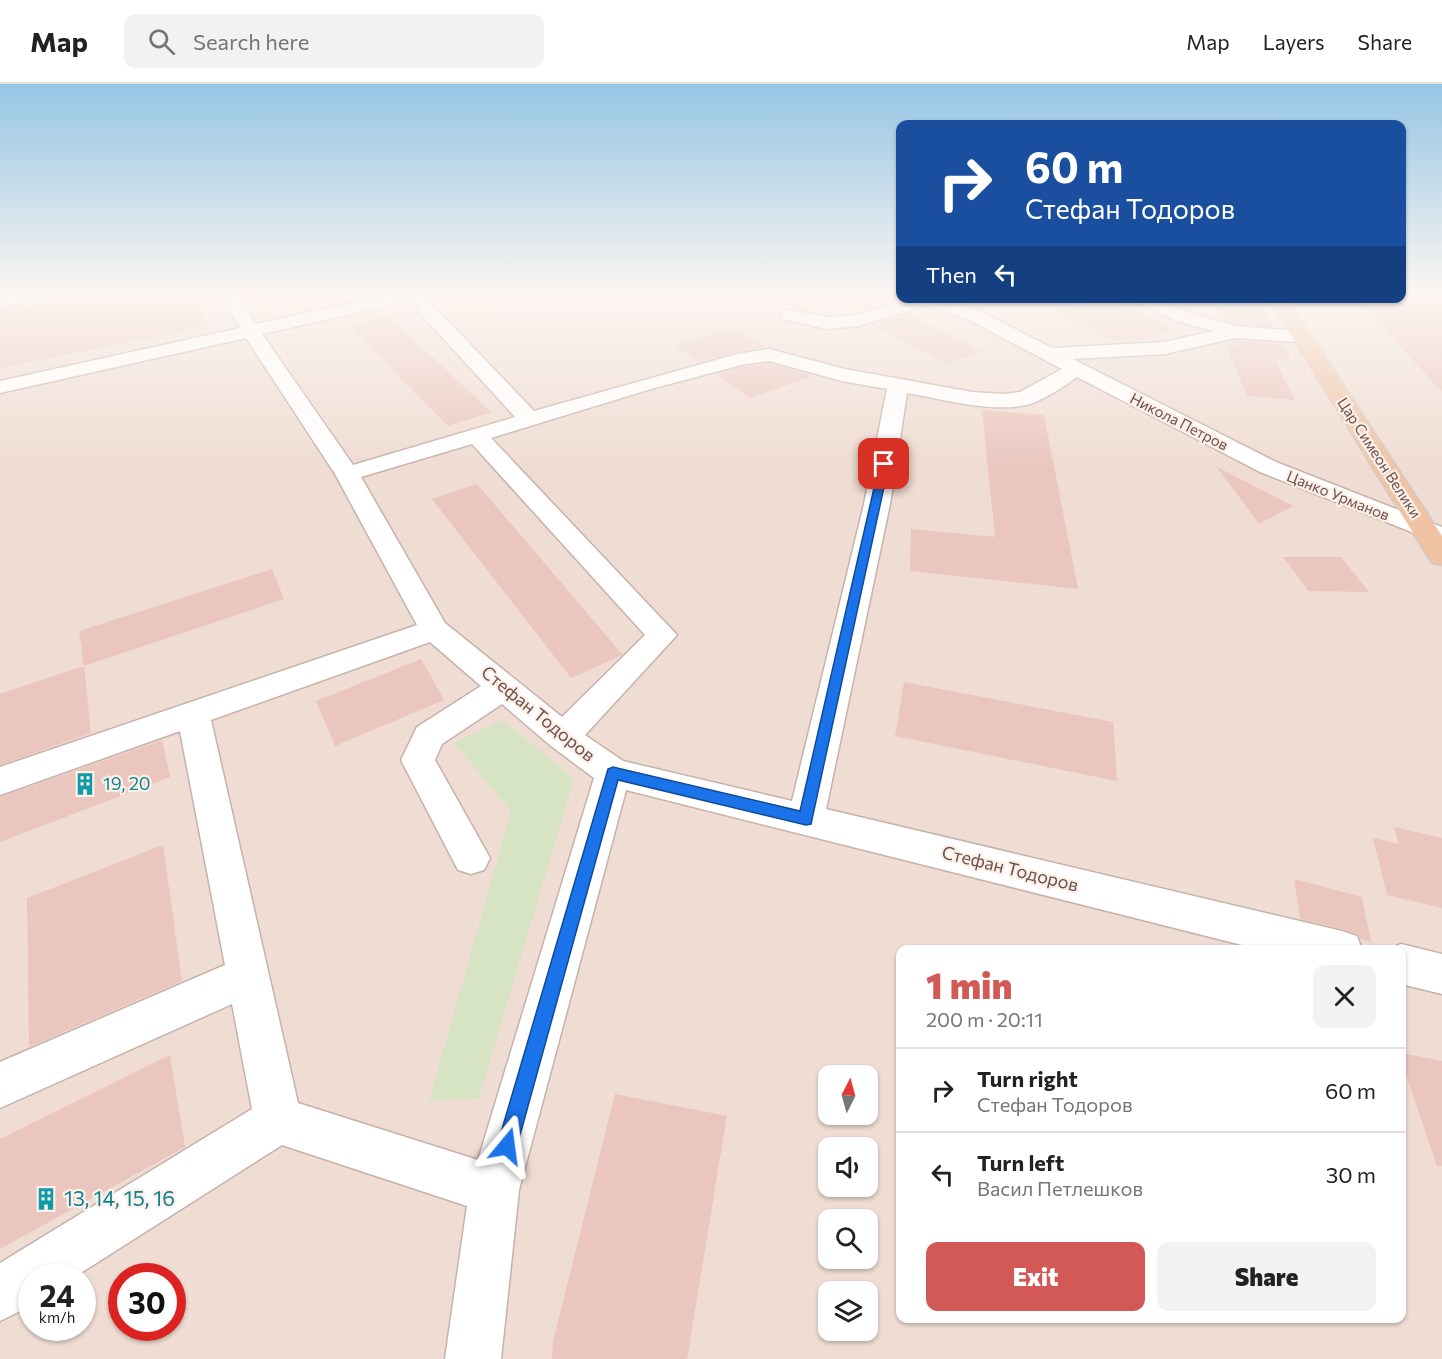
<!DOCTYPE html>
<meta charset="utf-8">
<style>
body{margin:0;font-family:Commissioner,sans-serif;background:#f2f2f2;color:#222;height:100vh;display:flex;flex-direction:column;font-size:22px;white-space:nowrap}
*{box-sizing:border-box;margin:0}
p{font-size:20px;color:#767676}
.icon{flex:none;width:33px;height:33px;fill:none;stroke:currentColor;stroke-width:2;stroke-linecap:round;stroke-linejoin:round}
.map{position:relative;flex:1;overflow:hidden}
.sheet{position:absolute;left:896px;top:861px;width:510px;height:378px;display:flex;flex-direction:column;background:#fff;border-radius:12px;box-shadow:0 2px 4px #0004}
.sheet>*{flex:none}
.top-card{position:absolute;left:896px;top:36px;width:510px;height:183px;border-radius:12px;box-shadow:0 2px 4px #0004;background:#1a4fa0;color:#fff;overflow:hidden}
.needle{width:39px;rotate:6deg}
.controls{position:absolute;left:818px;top:981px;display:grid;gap:12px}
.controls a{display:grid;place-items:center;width:60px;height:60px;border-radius:12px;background:#fff;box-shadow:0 2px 4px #0004;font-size:30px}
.speed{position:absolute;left:18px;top:1179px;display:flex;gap:12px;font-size:30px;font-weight:700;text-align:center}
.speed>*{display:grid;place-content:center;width:78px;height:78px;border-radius:50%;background:#fff;box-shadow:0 2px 4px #0004;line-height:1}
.speed small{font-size:15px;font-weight:400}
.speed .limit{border:9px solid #d22;background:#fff;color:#111}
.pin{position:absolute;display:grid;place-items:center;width:51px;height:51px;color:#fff;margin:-26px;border-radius:12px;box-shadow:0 3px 9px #0006}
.me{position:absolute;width:66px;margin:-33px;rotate:16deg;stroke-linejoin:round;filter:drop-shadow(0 0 4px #0008)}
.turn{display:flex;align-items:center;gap:21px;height:126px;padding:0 30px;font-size:27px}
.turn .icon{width:78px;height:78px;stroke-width:2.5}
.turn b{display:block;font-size:42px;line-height:51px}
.then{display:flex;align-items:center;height:57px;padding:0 30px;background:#0003;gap:12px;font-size:22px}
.round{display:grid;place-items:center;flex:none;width:63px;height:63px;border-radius:12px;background:#f2f2f2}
.summary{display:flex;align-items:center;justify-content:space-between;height:102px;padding:0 30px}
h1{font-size:36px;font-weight:800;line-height:45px;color:#d35957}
.button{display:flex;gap:12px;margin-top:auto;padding:12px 30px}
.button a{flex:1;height:69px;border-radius:12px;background:#d35957;color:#fff;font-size:24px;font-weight:800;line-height:69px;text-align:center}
.button a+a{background:#f2f2f2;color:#222}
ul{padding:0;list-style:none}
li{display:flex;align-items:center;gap:18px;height:84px;padding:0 30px;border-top:2px solid #e0e0e0}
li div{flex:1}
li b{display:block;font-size:22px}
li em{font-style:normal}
header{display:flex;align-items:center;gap:36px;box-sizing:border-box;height:84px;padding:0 30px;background:#fff;border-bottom:2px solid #e0e0e0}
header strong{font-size:28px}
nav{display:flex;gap:33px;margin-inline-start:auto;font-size:21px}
.search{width:420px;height:54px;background:#f2f2f2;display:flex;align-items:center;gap:15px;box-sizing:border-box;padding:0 21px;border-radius:12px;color:#767676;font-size:22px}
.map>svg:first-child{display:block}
</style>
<header>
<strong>Map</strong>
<div class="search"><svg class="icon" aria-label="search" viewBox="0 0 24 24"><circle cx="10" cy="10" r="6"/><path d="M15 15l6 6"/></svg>Search here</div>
<nav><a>Map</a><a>Layers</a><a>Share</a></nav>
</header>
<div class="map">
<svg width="1442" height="1275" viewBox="0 0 1442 1275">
<rect width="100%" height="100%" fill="#f8ebe3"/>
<path fill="#efdcd2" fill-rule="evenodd" d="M0 208H900V214H1401V208H1442V1275H0ZM900 866H1401V1234H900ZM828 992H867V1030H828ZM828 1064H867V1102H828ZM828 1136H867V1174H828ZM32 1192H82V1244H32ZM122 1192H172V1244H122ZM828 1208H867V1246H828Z"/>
<path fill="#d7e4c3" d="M502 636 574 695 479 1014 429 1017 511 727 454 659Z"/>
<g fill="#eac6be">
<path d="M95 208H190L210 242 0 284V226Z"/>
<path d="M1401 208H1442V308L1356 214H1401Z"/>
<path d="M1111 214 1173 245 1138 257 1118 258 1052 228Z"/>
<path d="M1220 223 1265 227 1273 243 1225 237Z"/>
<path d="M907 230 982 268 947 280 878 244 881 238Z"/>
<path d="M389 232 491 328 448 342 350 242Z"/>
<path d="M733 244 765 263 737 268 699 278 674 261Z"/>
<path d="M1234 257 1282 259 1291 277 1275 276 1295 316 1247 312 1225 259 1236 262Z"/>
<path d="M769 279 813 292 750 314 716 290 745 282Z"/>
<path d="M982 326 1044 331 1078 505 910 487 911 445 995 453Z"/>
<path d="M1217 383 1293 422 1259 440Z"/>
<path d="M477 400 622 570V571L571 594 432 415Z"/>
<path d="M1283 473H1341L1369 508 1309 507Z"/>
<path d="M272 485 284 515 84 582 79 547Z"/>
<path d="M421 575 444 616 335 662 316 617Z"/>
<path d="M84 582 91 649 0 681V610Z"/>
<path d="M904 598 1113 638 1117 697 895 652Z"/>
<path d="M162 656 170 693 0 758V713Z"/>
<path d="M1394 743 1442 754V824L1387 811 1373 754 1399 760Z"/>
<path d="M163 761 182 897 29 963 27 814Z"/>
<path d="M1294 795 1362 813 1371 858 1361 855 1358 850 1343 845 1300 835Z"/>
<path d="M1401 969 1442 977V1082H1437L1401 976Z"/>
<path d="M170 971 185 1063 0 1165V1055Z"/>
<path d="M615 1010 727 1032 687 1275H552L553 1257Z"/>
</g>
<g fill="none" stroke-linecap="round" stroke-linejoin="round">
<g stroke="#c7b2ab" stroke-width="3">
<g id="minor">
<path d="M26 208H63L60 212 54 213 0 223V213Z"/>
<path d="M220 208H238L256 240 402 208H434L431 212 425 213 534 327 737 270 769 265 845 285 972 308 1003 310 1020 308 1062 285 965 234 928 221 858 242 827 245 784 235 781 231 784 227 790 226 827 233 856 231 911 214H945L977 226 1052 264 1165 258 1213 247 1177 237 1137 218 1135 214H1158L1189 229 1236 242 1307 248 1310 252 1307 256 1300 258 1235 254 1165 270 1073 275 1276 378 1442 443V460L1260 388 1077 293C1063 303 1048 313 1033 319 998 331 942 315 907 309L890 420 826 725 1342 847 1357 852 1362 866H1262L626 706 519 1106 501 1275H445L467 1122 282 1061 76 1192H32V1221L0 1237V1179L252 1025 232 920 0 1024V978L225 881 180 647 0 711V683L417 541 335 390 246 254 0 309V297L240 244ZM409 217 515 333 353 381 262 250ZM769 277 842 297 887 305 864 420 792 717 623 677 585 651 677 551 491 354 651 305 745 280ZM472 360 645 551 562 633 445 539 361 393ZM430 558 481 602 417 643 401 676 458 786 471 790 484 786 490 774 435 676 442 660 502 620 551 662 594 694 478 1076 298 1019 211 636Z"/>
<path d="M1401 860 1442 870V910L1401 900V866H1387Z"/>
</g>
</g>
<g stroke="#d3cbc9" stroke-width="3">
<path id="major" d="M1268 214H1286L1442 452V481L1432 479 1428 473Z"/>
</g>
<use href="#minor" fill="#fff" fill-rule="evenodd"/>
<use href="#major" fill="#efc3a3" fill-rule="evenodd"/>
</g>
<linearGradient id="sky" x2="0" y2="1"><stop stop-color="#95c5e4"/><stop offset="0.54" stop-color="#fcf6f2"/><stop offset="1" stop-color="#fcf6f2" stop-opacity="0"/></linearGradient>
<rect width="1442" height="386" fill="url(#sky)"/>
<path fill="#1a73e8" stroke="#114b97" stroke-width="1.5" d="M880 378 889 380 811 740 806 741 618 696 517 1062 514 1069 507 1072 500 1069 497 1062 608 685 613 683 800 727Z"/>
<defs>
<g id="building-bare" transform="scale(1.8)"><path d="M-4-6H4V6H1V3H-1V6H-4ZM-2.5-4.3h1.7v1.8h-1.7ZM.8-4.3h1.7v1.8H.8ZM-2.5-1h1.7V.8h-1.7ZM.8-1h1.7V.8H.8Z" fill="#0f9aa8" stroke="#fcf0e8" stroke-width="2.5" paint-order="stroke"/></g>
</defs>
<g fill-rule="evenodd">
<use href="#building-bare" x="85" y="700"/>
<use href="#building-bare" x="46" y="1115"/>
</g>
<g text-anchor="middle" stroke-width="4.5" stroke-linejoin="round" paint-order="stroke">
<g font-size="15" fill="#6d514c" stroke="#fcf0e8">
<text transform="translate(1179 338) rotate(27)" y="5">Никола Петров</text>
<text transform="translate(1379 374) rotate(57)" y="5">Цар Симеон Велики</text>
<text transform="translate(1338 412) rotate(22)" y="5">Цанко Урманов</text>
</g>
<g font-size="18" fill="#6d514c" stroke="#fcf0e8">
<text transform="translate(538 630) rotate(39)" y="6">Стефан Тодоров</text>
<text transform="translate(1010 785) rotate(14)" y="6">Стефан Тодоров</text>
</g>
<g font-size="18" fill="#0d838f" stroke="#fcf0e8" text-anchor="start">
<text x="103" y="706">19, 20</text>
</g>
<g font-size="21" fill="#0d838f" stroke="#fcf0e8" text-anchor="start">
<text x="64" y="1122">13, 14, 15, 16</text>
</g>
</g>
</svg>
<div class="controls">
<a><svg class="needle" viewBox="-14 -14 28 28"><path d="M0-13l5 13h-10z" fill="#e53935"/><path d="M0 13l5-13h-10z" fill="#767676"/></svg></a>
<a><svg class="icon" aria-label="sound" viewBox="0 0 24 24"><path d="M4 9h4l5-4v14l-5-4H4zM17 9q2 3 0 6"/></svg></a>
<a><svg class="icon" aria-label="search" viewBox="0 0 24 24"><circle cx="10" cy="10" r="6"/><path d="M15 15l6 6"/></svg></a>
<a><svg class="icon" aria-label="layers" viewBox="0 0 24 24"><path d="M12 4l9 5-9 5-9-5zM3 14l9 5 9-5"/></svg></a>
</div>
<div class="speed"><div>24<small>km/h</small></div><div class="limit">30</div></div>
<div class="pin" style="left:884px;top:380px;background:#d93025"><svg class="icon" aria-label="arrive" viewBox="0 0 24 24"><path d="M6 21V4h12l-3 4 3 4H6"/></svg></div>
<svg class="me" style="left:507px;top:1062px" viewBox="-20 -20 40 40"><path d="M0-17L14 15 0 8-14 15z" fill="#1a73e8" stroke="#fff" stroke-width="4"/></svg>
<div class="top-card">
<div class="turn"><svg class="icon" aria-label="right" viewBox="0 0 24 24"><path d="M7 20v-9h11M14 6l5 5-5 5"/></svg><div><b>60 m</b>Стефан Тодоров</div></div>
<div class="then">Then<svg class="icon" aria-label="left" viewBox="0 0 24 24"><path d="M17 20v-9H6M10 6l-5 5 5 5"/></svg></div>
</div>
<section class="sheet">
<div class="summary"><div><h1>1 min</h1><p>200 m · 20:11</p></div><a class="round"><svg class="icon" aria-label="close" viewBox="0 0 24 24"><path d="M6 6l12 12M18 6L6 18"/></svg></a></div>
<ul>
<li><svg class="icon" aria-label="right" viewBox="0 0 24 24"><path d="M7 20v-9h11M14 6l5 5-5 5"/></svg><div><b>Turn right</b><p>Стефан Тодоров</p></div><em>60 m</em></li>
<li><svg class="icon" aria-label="left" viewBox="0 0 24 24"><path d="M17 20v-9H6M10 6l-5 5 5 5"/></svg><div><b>Turn left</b><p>Васил Петлешков</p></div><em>30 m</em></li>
</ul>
<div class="button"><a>Exit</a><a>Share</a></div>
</section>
</div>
